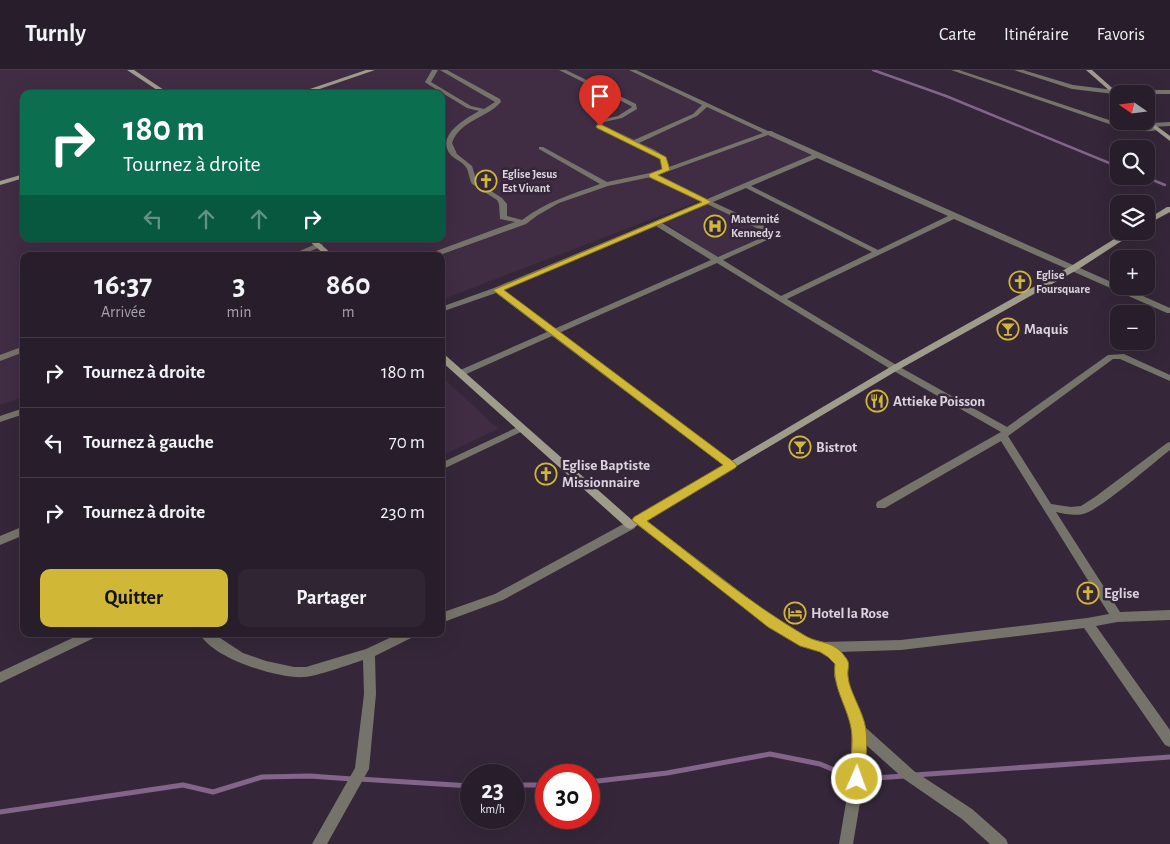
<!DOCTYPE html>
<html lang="fr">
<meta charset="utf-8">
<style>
body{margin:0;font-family:"Alegreya Sans",sans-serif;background:#302633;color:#f1f3f6;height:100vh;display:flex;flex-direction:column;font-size:19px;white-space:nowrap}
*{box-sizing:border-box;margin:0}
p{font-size:16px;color:#a5a2a9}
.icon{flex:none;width:28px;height:28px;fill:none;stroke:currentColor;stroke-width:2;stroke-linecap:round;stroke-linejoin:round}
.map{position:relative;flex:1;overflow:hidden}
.side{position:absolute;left:20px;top:182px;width:425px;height:385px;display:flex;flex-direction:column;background:#281d2b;border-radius:10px;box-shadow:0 5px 20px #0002,0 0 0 1px #443b47}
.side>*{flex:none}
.hud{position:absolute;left:20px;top:20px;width:425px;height:152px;border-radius:10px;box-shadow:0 5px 20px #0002,0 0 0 1px #443b47;background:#0b6e4f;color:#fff;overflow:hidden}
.needle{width:32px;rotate:284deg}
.fabs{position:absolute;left:1110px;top:15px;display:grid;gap:10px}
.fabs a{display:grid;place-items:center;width:45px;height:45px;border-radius:10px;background:#281d2b;box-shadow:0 5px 20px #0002,0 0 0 1px #443b47;font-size:25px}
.speed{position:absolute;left:460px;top:694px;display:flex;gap:10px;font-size:25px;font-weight:700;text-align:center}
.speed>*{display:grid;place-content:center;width:65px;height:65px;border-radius:50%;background:#281d2b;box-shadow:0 5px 20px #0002,0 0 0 1px #443b47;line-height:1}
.speed small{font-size:12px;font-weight:400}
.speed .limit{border:8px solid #d22;background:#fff;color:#111}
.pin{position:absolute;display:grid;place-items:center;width:42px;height:42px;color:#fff;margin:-51px -21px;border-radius:50% 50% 50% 0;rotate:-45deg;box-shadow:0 0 5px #0007}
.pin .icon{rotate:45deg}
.me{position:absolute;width:55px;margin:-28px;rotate:2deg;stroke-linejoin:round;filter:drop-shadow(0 0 4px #0008)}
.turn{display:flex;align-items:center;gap:18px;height:105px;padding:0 20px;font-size:22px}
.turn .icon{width:65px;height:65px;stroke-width:2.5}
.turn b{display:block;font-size:35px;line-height:42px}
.lanes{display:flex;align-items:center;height:48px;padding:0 20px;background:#0003;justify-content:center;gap:25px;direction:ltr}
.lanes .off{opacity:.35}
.eta{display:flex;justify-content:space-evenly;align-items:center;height:85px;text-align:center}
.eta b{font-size:30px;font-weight:700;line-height:35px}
.action{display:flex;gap:10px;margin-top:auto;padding:10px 20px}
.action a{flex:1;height:58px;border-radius:10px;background:#d0b736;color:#111;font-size:20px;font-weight:700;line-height:58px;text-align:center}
.action a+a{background:#302633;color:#f1f3f6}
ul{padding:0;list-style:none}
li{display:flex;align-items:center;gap:15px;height:70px;padding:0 20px;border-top:1px solid #443b47}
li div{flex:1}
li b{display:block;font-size:19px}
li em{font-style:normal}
header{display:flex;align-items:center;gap:30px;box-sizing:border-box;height:70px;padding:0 25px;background:#281d2b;border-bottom:1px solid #443b47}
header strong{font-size:24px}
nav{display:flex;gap:28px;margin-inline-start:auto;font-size:18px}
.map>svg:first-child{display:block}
</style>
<header>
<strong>Turnly</strong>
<nav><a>Carte</a><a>Itinéraire</a><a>Favoris</a></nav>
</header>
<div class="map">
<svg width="1170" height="774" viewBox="0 0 1170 774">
<rect width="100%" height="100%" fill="#352739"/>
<g fill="#402d44" fill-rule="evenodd">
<path d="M0 0H631L819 85 441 230V186H24V327L0 335ZM24 24H441V169H24Z"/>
<path d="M709 133 773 165 717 187 663 152Z"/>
<path d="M441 306 498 359 441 386Z"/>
</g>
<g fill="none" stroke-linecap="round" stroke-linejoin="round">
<g stroke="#83648a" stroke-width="2.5">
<path d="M873 0 946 26 1119 97"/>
<path d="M1143 106 1165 115"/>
</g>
<g stroke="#83648a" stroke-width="5">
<path d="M915 705 1170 687"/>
<path d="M359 709 471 716"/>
<path d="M860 709 905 706"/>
<path d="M589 712 667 703 770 684 820 694 853 708"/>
<path d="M514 715H546"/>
<path d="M0 742 183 715 213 722 262 707 310 706 352 709"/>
</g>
<g fill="#76746a" fill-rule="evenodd">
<path d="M432 0H438L431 12 471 36 484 39 495 32 440 0H447L500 29 501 32C487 48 460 50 452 73L457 84 472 96 477 112 502 128 507 134V146L522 150C545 132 573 124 600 114L539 79V77H543L607 112 650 103 663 99 662 92 657 86 596 56 600 50 618 46 632 37 631 36 559 0H566L636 34 637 39 622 48 604 52 602 55 634 70 693 44 702 35 629 0H636L768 61H772L773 62 1170 238V243H1167L954 149 787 229 898 296 1007 357 1108 285 1124 284 1170 305V311L1120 289H1113L1008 366 1051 434 1071 437 1081 436 1095 427 1167 373 1170 372V380C1154 392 1099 441 1083 444 1074 446 1065 444 1056 442L1120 542 1170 540V550L1117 552 1096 556 1170 660V677L1165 675 1084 558 901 580 839 582 848 593 846 606 859 638 865 657 914 701 972 739 1006 769 1008 774H990L962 749 904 709 865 674 864 709 853 774H839L850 709 852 660 847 638 834 606 836 594 822 581 801 575 769 556 636 454 635 458 503 530 441 553V543L495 524 627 452H634L633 450 634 447H642L777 550 808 568 824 572 901 570 1087 548 1109 544 1001 371 885 438H877L876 435 877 432 1001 362 892 300 717 193 559 263 735 394 736 396 735 398H727L552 266 464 305H458L456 303 458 301 547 262 496 223 441 242V237L494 218 701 132 651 107 608 116 559 133 538 145 526 154 437 186H427L428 184 515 152 500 149 499 134 497 130 472 114C469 109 469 100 465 96 461 91 454 89 450 84 436 65 465 49 479 41L467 38 426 13 425 12ZM707 37 763 63 669 97C667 83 650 78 639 73L697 46ZM768 65 812 85 707 129 658 105ZM817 88 948 146 878 180 751 116ZM746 118 872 182 781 226 723 190 776 166 773 160 713 132ZM707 134 767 163 768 165 718 187 662 153ZM656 156 711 190 554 259 503 220Z"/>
<path d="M951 0H959L1121 54 1156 57 1159 59C1149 64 1129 59 1118 57Z"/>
<path d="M1014 0H1023L1073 15 1114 20H1170V24H1114L1072 19Z"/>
<path d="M1170 52V56L1151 57 1148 55 1151 53Z"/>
<path d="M316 174H322L323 176 298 186H288Z"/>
<path d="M24 276V282L0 291V285Z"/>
<path d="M24 338V344L0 352V346Z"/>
<path d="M522 355 527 358 525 360 441 400V393Z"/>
<path d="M24 456V465L0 475V466Z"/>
<path d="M81 564H98L96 567 0 613V602Z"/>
<path d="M200 564H214L243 583 266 591 294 597H306L366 579 398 564H415L413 567 375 586 376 624 369 699 327 774H312L355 698 364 624 363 590C348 595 318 606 304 607 278 609 212 588 200 564Z"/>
</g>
<g fill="#a09c8b" fill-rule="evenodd">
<path d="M127 0H134L170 24H163Z"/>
<path d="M366 0H375L305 24H295Z"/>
<path d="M1086 0H1092L1119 24V29Z"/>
<path d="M1146 48 1170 66V71L1144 51H1146Z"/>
<path d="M24 104V108L0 115V111Z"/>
<path d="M1167 137H1170V142L1146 155V150Z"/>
<path d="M1127 161H1137L1077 200 898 300 631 459 627 458 441 291V283L444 284 632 450 892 296 1071 196Z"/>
<path d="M307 169H315L334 186H326Z"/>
</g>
</g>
<path fill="#d0b736" stroke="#877723" d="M600 54 666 87 670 100 658 105 712 132 504 220 735 393 737 396 735 398 647 451C698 490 748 532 804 565 820 575 833 569 846 588 851 594 847 599 848 606 849 622 864 642 866 660 868 676 865 694 865 709L863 714 857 717 852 714 849 709C850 693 854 674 851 658 847 636 832 616 835 594L828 587 820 582 800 576 768 557 632 450 634 447 723 395 493 220 702 132 649 107V104L662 99 660 89 597 58 596 56Z"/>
<defs>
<g id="church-ring" transform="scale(1.125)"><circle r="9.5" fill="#352739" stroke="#d0b736" stroke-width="1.5"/><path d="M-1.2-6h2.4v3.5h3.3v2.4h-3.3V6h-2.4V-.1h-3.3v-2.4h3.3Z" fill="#d0b736"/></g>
<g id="hospital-ring" transform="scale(1.125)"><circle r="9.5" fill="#352739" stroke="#d0b736" stroke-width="1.5"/><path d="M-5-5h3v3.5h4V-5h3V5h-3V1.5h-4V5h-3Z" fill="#d0b736"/></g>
<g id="bar-ring" transform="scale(1.125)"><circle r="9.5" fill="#352739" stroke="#d0b736" stroke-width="1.5"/><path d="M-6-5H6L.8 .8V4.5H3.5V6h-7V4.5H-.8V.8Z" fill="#d0b736"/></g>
<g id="restaurant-ring" transform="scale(1.125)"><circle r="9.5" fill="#352739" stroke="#d0b736" stroke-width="1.5"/><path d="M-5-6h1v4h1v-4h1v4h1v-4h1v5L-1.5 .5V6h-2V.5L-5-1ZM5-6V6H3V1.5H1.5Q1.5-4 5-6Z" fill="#d0b736"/></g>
<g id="hotel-ring" transform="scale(1.125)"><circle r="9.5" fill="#352739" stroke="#d0b736" stroke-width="1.5"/><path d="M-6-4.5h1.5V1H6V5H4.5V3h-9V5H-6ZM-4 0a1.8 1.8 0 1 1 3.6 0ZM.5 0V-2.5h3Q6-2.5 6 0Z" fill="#d0b736"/></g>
</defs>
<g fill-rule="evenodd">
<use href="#church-ring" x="486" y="111"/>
<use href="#hospital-ring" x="715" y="156"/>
<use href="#church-ring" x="1020" y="212"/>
<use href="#bar-ring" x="1008" y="259"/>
<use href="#restaurant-ring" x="877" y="331"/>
<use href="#bar-ring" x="800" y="377"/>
<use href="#church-ring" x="546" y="404"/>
<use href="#church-ring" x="1088" y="523"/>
<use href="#hotel-ring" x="795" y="543"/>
</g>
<g text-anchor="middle" stroke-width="5" stroke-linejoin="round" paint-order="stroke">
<g font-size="12" font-weight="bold" fill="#dcd3de" stroke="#352739" text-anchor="start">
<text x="502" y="108">Eglise Jesus<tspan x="502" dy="14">Est Vivant</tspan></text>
<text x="731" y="153">Maternité<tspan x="731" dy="14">Kennedy 2</tspan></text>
<text x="1036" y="209">Eglise<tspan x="1036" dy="14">Foursquare</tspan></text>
</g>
<g font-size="15" font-weight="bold" fill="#dcd3de" stroke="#352739" text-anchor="start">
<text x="1024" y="264">Maquis</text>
<text x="893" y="336">Attieke Poisson</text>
<text x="816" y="382">Bistrot</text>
<text x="562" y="400">Eglise Baptiste<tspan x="562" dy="17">Missionnaire</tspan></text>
<text x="1104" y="528">Eglise</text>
<text x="811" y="548">Hotel la Rose</text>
</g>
</g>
</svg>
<div class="fabs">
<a><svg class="needle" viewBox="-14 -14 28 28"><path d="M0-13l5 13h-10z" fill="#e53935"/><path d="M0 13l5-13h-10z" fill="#a5a2a9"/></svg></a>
<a><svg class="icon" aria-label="search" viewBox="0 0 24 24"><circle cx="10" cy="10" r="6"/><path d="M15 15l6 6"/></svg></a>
<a><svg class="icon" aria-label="layers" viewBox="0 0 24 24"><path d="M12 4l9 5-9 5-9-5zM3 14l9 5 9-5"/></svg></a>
<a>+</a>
<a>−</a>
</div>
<div class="speed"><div>23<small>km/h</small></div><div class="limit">30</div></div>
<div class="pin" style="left:600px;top:56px;background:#d93025"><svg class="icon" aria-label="arrive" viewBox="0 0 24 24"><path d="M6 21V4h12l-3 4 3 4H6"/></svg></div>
<svg class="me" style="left:857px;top:709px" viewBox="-20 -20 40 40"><circle r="17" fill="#d0b736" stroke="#fff" stroke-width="3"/><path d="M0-11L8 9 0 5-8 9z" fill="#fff"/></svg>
<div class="hud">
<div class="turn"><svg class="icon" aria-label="right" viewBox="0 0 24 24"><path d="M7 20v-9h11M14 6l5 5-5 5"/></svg><div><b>180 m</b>Tournez à droite</div></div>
<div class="lanes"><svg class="icon off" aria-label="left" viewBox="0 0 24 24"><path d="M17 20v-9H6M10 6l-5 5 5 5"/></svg><svg class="icon off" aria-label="ahead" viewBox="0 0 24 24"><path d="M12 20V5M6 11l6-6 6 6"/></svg><svg class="icon off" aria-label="ahead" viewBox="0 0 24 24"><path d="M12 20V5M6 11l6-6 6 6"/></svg><svg class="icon" aria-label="right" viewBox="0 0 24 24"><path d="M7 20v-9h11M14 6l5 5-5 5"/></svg></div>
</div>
<section class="side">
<div class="eta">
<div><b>16:37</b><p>Arrivée</p></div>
<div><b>3</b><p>min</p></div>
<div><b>860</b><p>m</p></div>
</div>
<ul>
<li><svg class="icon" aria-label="right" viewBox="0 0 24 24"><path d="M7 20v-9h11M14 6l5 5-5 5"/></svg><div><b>Tournez à droite</b></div><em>180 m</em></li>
<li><svg class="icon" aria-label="left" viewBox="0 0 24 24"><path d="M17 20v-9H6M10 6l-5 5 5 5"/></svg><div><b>Tournez à gauche</b></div><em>70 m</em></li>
<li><svg class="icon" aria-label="right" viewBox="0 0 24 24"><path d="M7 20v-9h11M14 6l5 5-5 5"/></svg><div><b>Tournez à droite</b></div><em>230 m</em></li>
</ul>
<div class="action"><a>Quitter</a><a>Partager</a></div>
</section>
</div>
